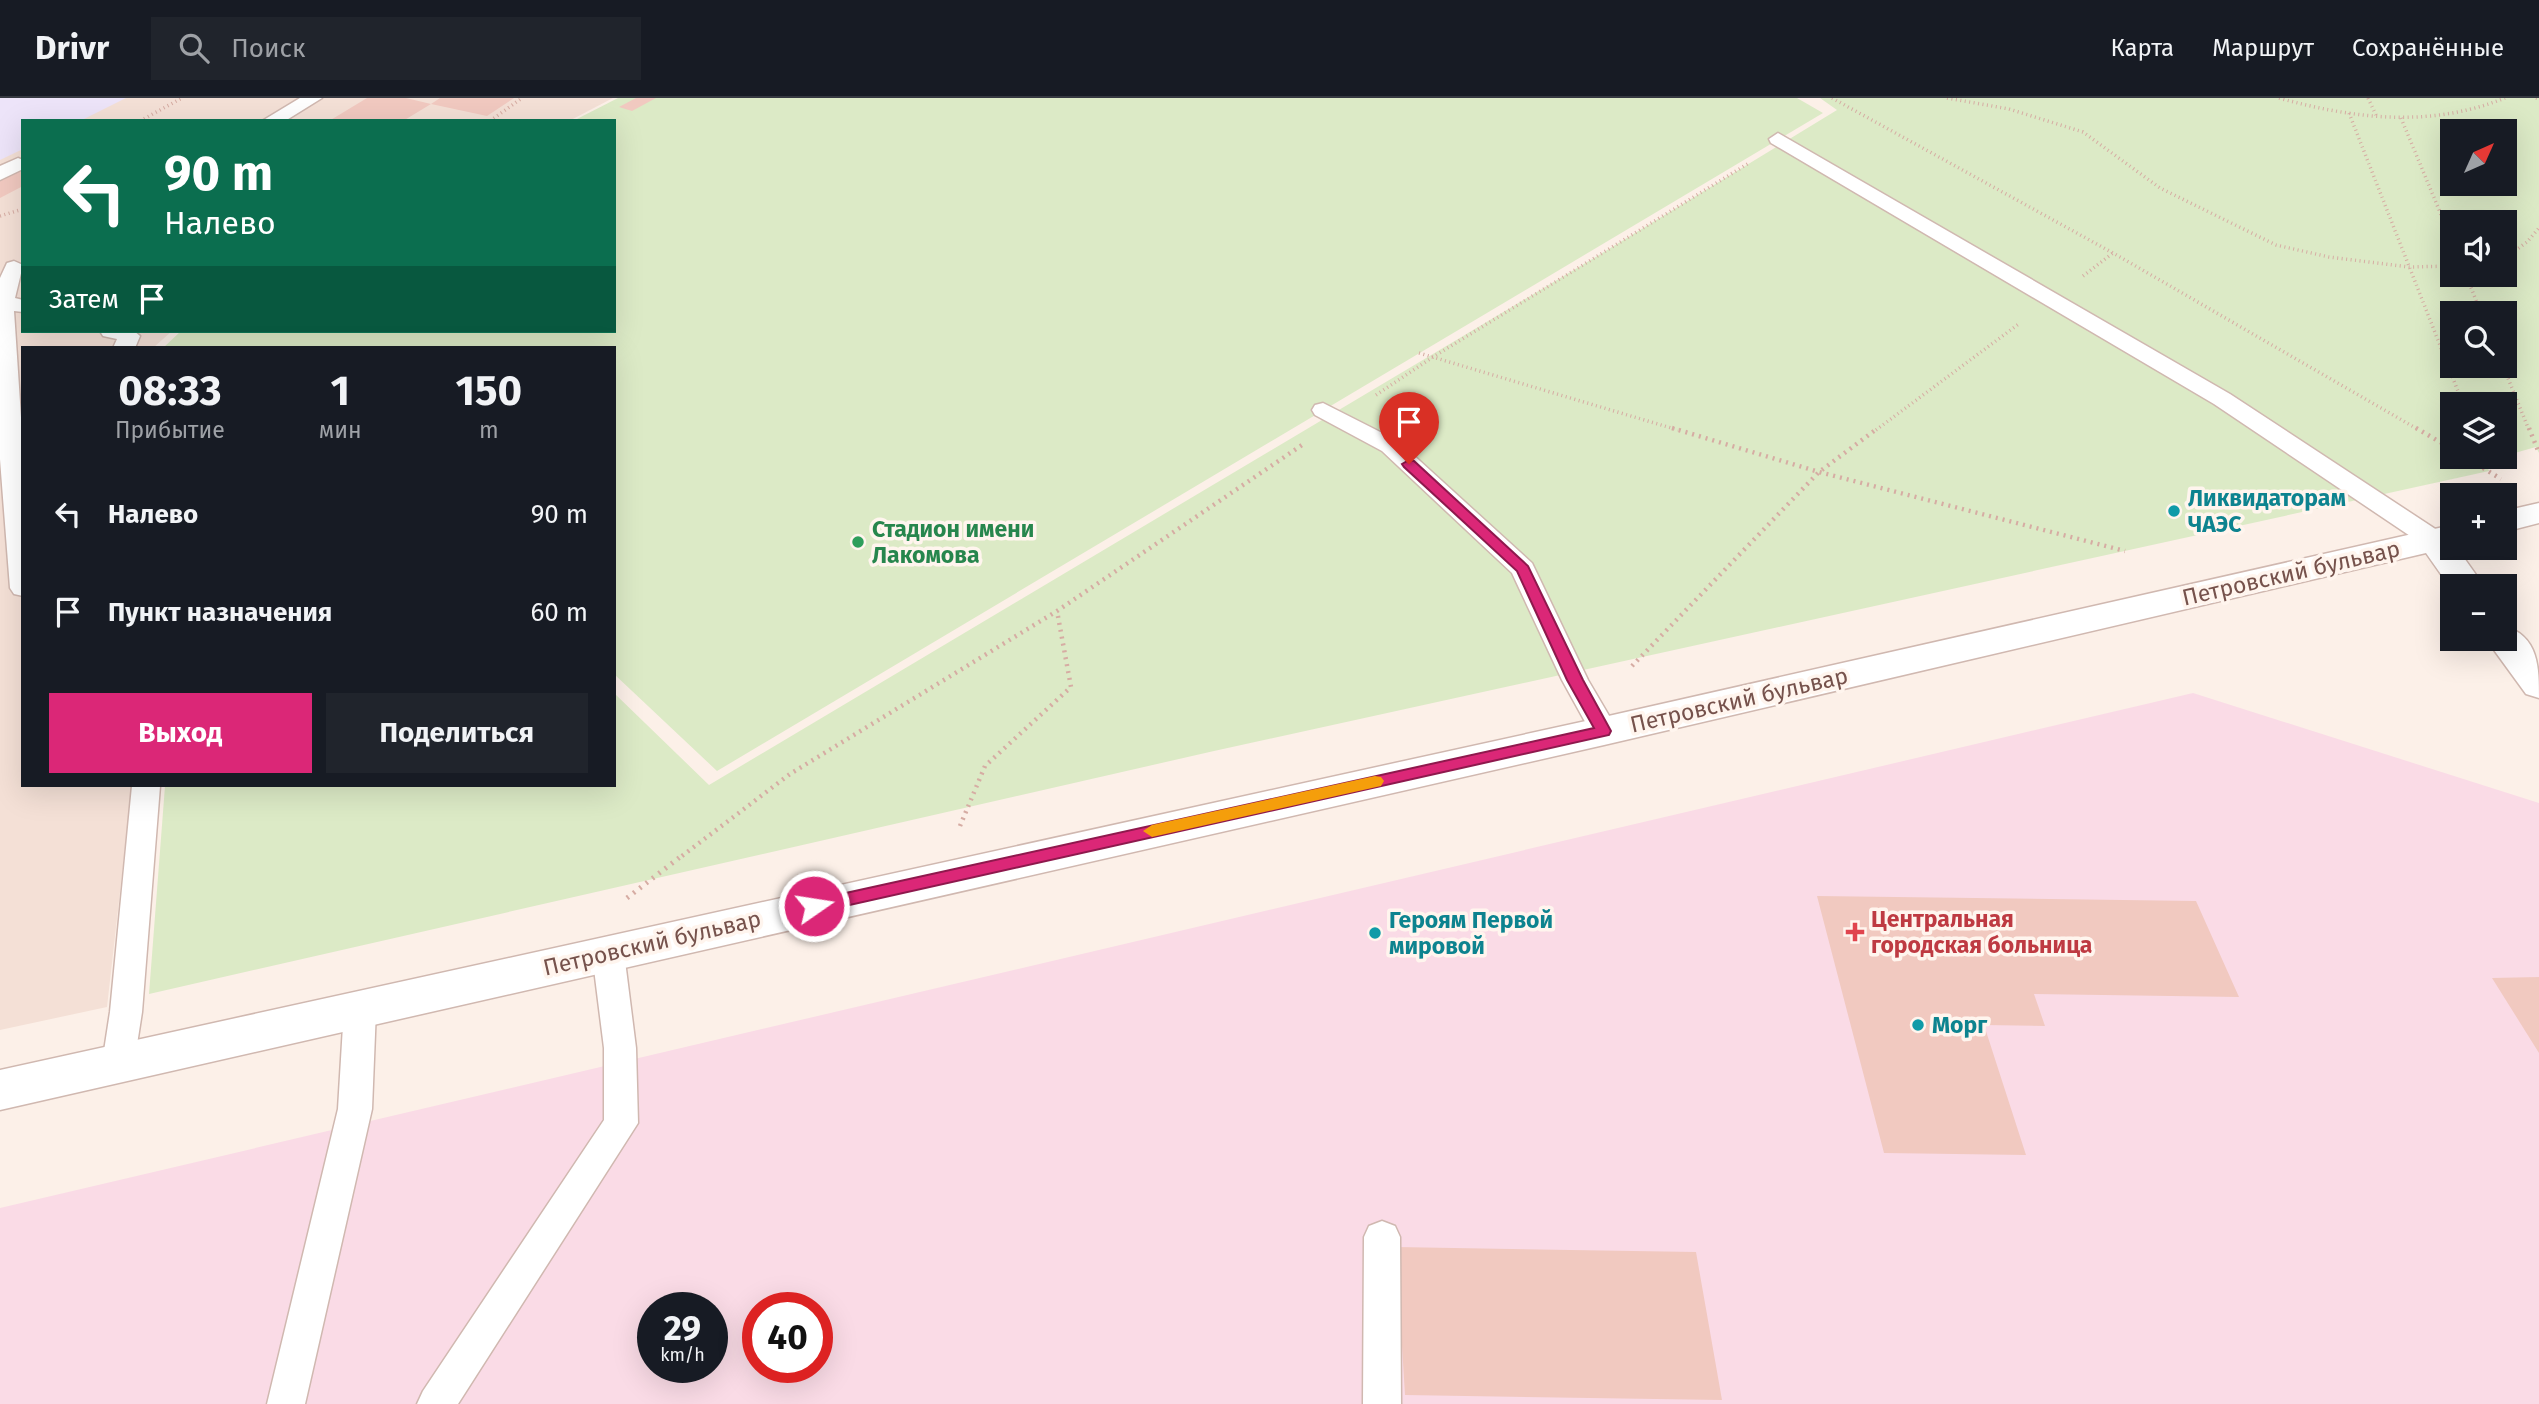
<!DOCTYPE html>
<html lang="ru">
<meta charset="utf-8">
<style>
:root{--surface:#171b24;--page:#20242c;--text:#f1f3f6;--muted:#9ea1a6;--line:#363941;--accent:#db2777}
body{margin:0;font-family:"Fira Sans",sans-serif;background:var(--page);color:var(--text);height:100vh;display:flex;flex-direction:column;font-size:26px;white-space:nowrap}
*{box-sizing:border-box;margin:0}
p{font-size:23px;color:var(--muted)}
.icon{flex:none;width:38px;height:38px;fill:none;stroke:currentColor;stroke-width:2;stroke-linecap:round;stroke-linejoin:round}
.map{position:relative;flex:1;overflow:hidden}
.details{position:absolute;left:21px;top:248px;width:595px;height:441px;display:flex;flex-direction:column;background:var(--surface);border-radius:0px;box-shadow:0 7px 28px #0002}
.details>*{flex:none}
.guide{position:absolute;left:21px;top:21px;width:595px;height:214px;border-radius:0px;box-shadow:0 7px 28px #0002;background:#0b6e4f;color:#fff;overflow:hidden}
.needle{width:46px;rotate:45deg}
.buttons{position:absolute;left:2440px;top:21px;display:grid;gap:14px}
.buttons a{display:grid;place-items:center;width:77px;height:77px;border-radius:0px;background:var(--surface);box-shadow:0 7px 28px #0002;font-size:35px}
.speed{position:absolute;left:637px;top:1194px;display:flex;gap:14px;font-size:35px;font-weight:700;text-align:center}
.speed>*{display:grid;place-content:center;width:91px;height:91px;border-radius:50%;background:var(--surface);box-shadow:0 7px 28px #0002;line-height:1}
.speed small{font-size:18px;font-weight:400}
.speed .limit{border:10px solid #d22;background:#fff;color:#111}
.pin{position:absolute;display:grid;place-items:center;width:60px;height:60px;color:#fff;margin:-72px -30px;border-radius:50% 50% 50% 0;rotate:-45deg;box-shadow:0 0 7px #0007}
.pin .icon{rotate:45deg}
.me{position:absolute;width:77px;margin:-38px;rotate:77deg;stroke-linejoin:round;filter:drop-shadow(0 0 5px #0008)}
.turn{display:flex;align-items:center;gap:24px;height:147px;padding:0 28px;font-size:32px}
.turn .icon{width:91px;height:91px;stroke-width:2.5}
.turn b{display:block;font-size:49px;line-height:60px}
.then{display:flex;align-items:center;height:66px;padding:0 28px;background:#0003;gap:14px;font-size:26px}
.eta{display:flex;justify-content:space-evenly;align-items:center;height:119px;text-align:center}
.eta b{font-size:42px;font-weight:700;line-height:49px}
.action{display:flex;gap:14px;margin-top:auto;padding:14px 28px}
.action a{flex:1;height:80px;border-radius:0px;background:var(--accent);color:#fff;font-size:28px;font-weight:700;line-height:80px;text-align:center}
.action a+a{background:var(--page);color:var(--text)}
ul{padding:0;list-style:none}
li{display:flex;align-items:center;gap:21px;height:98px;padding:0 28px}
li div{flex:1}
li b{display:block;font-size:26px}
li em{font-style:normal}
header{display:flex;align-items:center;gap:42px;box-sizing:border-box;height:98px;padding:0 35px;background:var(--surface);border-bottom:2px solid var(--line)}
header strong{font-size:33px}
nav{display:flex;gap:38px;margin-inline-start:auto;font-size:24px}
.search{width:490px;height:63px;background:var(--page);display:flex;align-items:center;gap:18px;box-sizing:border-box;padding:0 24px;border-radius:0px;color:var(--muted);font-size:26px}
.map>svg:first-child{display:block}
.residential{fill:#f4e0d6}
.education{fill:#ede4f9}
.medical{fill:#fadbe6;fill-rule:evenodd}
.green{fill:#dceac6;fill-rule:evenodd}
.building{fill:#f1c9c0}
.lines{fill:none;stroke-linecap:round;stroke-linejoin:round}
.service-casing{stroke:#d0b8b0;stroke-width:3}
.tertiary-casing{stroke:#d0b8b0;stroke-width:3}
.path-far2{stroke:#d6aca3;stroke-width:3.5;stroke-dasharray:1 3.5;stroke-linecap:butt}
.path-far1{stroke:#d6aca3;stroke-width:4.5;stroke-dasharray:2 5;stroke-linecap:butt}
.path{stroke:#d6aca3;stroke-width:5;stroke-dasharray:2 6;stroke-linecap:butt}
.service{fill:#fff;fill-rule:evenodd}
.tertiary{fill:#fff;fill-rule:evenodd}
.route{fill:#db2777;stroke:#8e194d;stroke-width:2}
.slow{fill:#f59e0b}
.culture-dot{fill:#0f9aa8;stroke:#fff5ee;stroke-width:2.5}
.leisure-dot{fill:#2e9e5b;stroke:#fff5ee;stroke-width:2.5}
.health-dot{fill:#e0444e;stroke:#fff5ee;stroke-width:2.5}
.labels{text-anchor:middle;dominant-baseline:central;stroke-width:7;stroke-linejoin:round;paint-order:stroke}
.culture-label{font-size:23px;font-weight:bold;fill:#0d838f;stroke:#fff5ee;text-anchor:start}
.leisure-label{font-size:23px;font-weight:bold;fill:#27864d;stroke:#fff5ee;text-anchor:start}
.street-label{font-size:23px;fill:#76524c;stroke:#fff5ee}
.health-label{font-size:23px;font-weight:bold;fill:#be3a42;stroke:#fff5ee;text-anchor:start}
</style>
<header>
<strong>Drivr</strong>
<div class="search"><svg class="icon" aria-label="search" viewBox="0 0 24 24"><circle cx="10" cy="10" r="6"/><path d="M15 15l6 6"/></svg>Поиск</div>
<nav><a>Карта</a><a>Маршрут</a><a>Сохранённые</a></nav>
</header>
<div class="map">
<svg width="2539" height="1306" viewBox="0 0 2539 1306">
<rect width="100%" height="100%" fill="#fcf0e8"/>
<path class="residential" d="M0 0H613L569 23H23V233H172L153 250H23V688H132L107 909 0 932Z"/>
<path class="education" d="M0 0H126L80 23H23V51L0 62Z"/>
<path class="medical" d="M2193 595 2539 705V1306H0V1110ZM653 1209H712V1269H653ZM758 1209H817V1269H758Z"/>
<path class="green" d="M618 0H1797L1823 15 717 673 614 576V250H163L181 233H614V23H573Z
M1820 0H2539V355L2536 349 2504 358V306H2452V359H2500L2485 362 2489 373 1214 653 149 896 165 688H614V595L709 687 1599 157 1837 12ZM2452 33H2504V86H2452ZM2452 124H2504V177H2452ZM2452 215H2504V268H2452Z"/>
<path class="building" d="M367 0H406L431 6 403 23H329Z
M440 0H514L487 18 431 6Z
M636 0H656L632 13 619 9Z
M23 69V88L0 100V81Z
M1817 798 2196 803 2239 899 2034 896 2045 928 1984 927 2026 1057 1884 1055Z
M2539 879V955L2492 880Z
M1396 1149 1696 1154 1722 1302 1405 1297Z"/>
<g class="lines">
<g class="service-casing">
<path id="service" d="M300 0H322L285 23H262Z
M1778 35 2230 296 2443 436 2446 442 2443 448 2434 450 2425 448 2214 306 1771 45 1769 41Z
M18 60 23 62V71L0 82V68Z
M14 163 23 167 15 200 23 202V214L14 213 23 350V498L14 496 10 490 0 361V180L7 165Z
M100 233H134L140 238 135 250H113L117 241 103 238Z
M1323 305 1398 343 1532 465 1588 582 1618 633 1614 640 1604 643 1594 640 1562 582 1512 475 1382 353 1315 317 1312 312 1315 307Z
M132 688H160L142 914 134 966 130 976 118 980 106 976 102 966 110 914Z
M608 843 619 846 624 855 636 950 638 1025 458 1306H417L423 1293 604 1022V950L592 855 597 846Z
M360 898 371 902 376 911 372 1011 305 1306H267L338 1011 344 911 349 902Z
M1382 1123 1395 1128 1400 1139 1401 1306H1363L1364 1139 1369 1128Z"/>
</g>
<g class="tertiary-casing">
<path id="tertiary" d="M2539 405V425L2504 434V413Z
M2452 427V450H2457L2484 488H2452V492L2426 455 1604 647 0 1012V972L1604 619Z
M2504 528C2539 538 2539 570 2539 600L2526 596 2486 541H2504Z"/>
</g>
<path class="path-far2" d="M1832 0 2113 155 2419 332
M1947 0 2009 11 2083 34 2160 90 2276 147 2329 159 2409 169 2452 168
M2279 0C2355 21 2430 30 2505 0
M2368 0 2376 17
M2536 0 2539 1
M2349 15 2463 306
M2401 20 2452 143
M140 23 182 0
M490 23 522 0
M0 118 23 111
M2504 161 2527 144 2539 130
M2466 177 2481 215
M2083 178 2113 155
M1419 255 1678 332
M2503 268 2529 332
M1376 297 1433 259 1749 65
M1876 332 2020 225"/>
<path class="path-far1" d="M1672 330 1819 374 2125 453
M2416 330 2452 351
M2529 330 2539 355
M2465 359 2501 381
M2484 359 2488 371
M1632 568 1819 374 1878 330
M960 728 985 668 1071 589 1057 513
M682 758 790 676 1057 513 1305 345"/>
<path class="path" d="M627 800 684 756"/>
<use href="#service" class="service"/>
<use href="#tertiary" class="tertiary"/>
</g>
<path class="route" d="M1409 362 1414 363 1528 468 1583 582 1611 633 1609 637 814 815 808 813 805 808 808 804 814 802 1594 630 1567 582 1517 473 1404 369 1402 366Z"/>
<path class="slow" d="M1375 678 1381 679 1384 683 1381 688 1152 739 1143 733 1152 727Z"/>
<g class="culture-dot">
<circle cx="2174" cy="413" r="7"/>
<circle cx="1375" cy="835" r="7"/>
<circle cx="1918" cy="927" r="7"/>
</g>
<circle class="leisure-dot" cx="858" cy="444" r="7"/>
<path class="health-dot" d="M1851.5 823.5h7v7h7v7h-7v7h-7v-7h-7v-7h7z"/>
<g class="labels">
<g class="culture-label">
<text x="2188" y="400">Ликвидаторам<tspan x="2188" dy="26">ЧАЭС</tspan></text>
<text x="1389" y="822">Героям Первой<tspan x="1389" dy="26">мировой</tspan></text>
<text x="1932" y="927">Морг</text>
</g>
<g class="leisure-label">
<text x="872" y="431">Стадион имени<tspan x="872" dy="26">Лакомова</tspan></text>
</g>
<g class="street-label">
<text transform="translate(2291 475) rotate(-13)">Петровский бульвар</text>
<text transform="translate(1739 602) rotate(-13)">Петровский бульвар</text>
<text transform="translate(652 845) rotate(-13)">Петровский бульвар</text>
</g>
<g class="health-label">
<text x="1871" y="821">Центральная<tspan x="1871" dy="26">городская больница</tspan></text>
</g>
</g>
</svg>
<div class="buttons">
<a><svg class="needle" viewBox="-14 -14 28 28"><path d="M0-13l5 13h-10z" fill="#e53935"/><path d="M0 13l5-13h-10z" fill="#9ea1a6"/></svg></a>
<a><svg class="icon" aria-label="sound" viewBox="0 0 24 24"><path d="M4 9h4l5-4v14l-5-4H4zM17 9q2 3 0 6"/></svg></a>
<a><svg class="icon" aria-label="search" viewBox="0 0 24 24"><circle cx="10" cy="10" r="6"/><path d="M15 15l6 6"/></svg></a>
<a><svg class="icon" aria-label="layers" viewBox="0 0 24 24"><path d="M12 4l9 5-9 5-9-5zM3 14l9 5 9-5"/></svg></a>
<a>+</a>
<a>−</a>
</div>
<div class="speed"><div>29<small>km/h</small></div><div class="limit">40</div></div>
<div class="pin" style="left:1409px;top:366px;background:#d93025"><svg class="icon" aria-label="arrive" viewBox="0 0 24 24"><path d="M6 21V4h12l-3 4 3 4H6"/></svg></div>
<svg class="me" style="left:814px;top:808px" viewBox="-20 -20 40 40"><circle r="17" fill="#db2777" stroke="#fff" stroke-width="3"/><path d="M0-11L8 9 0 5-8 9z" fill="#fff"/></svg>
<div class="guide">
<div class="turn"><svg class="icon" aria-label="left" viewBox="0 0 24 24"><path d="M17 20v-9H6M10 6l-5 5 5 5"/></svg><div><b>90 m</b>Налево</div></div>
<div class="then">Затем<svg class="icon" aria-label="arrive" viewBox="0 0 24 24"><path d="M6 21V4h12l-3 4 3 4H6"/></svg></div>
</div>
<section class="details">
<div class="eta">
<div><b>08:33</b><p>Прибытие</p></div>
<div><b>1</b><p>мин</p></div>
<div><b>150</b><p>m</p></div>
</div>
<ul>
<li><svg class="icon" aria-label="left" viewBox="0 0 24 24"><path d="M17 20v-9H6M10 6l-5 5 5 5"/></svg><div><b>Налево</b></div><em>90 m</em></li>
<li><svg class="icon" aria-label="arrive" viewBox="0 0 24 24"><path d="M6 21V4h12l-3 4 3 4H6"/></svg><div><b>Пункт назначения</b></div><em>60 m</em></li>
</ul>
<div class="action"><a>Выход</a><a>Поделиться</a></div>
</section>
</div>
